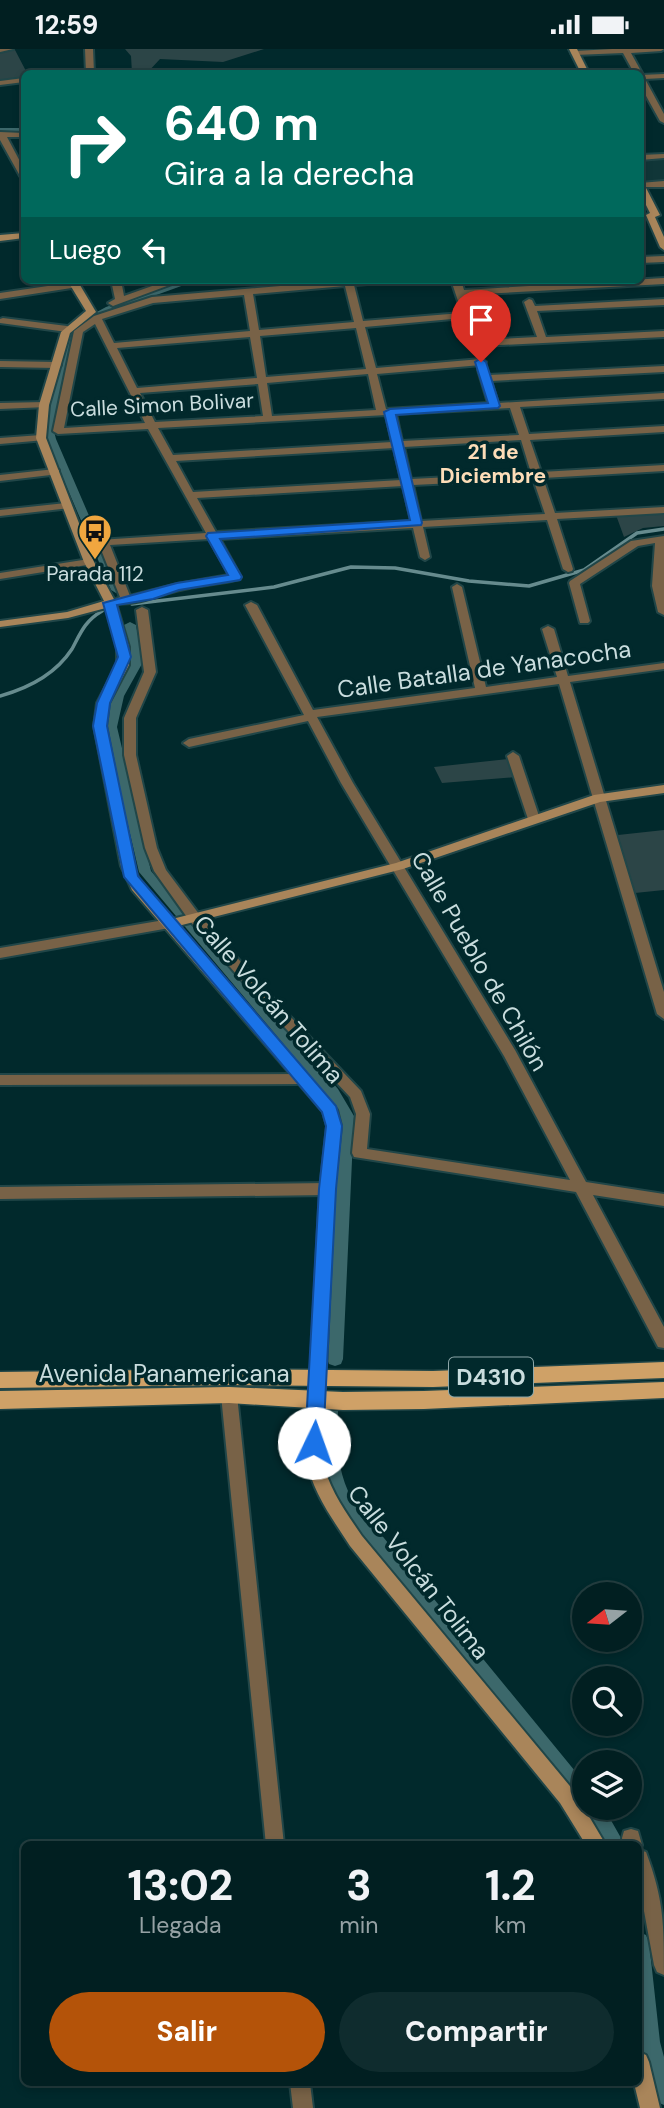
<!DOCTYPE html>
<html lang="es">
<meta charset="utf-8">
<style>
:root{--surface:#011f21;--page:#0f2c2e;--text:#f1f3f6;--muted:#96a2a5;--line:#233d3f;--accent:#b45309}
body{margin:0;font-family:"DM Sans",sans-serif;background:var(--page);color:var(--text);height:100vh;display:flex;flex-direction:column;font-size:26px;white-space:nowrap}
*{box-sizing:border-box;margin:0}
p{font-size:23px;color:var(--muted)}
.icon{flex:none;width:38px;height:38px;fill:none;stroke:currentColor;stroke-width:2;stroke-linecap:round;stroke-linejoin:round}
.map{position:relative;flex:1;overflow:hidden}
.drawer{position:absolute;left:21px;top:1792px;width:621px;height:245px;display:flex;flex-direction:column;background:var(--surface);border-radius:10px;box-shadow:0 4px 10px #0003,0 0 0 2px var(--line)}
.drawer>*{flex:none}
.banner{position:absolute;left:21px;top:21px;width:623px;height:214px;border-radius:10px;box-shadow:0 4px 10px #0003,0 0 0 2px var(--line);background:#00695c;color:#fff;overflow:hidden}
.needle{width:46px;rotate:253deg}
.fabs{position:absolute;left:572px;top:1533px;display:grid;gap:14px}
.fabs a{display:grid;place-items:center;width:70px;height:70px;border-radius:50%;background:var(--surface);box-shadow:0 4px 10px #0003,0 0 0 2px var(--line);font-size:35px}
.pin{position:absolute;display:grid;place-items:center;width:60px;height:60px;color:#fff;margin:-72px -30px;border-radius:50% 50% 50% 0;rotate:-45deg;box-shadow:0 0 7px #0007}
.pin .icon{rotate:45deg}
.me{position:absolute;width:77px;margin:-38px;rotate:3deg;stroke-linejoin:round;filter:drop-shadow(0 0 5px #0008)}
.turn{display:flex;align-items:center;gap:24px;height:147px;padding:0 28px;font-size:32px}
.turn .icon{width:91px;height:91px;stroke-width:2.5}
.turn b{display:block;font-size:49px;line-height:60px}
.then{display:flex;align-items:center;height:66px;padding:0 28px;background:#0003;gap:14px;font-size:26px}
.eta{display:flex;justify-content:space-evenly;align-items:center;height:119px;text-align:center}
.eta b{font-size:42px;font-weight:800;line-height:49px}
.primary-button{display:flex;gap:14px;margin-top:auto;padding:14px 28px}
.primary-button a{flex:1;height:80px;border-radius:42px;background:var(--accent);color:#fff;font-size:28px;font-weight:800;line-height:80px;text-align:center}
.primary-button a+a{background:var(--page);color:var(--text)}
.status{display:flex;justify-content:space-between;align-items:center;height:49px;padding:0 35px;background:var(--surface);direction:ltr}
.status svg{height:19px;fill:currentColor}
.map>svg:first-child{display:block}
.built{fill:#103638}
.green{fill:#2c4547}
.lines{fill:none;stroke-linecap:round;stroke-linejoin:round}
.stream{stroke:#668b8e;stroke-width:3.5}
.canal{fill:#3c686b;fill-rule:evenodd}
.street-casing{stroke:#214648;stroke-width:4}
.secondary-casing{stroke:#214648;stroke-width:4}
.primary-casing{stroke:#214648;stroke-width:3}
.street{fill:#786247;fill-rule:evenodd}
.secondary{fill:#a9855a;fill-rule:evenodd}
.primary{fill:#cfa167;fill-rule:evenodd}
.route{fill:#1a73e8;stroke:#114b97;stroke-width:2}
.labels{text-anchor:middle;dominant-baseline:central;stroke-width:7;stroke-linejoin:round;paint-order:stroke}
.far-street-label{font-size:21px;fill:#c9ddde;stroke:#01292c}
.far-neighbourhood-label{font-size:21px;font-weight:bold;fill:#fdddb8;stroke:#01292c}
.far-poi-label{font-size:21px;fill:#c9ddde;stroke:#01292c}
.shield{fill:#01292c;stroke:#8da7a9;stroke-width:2}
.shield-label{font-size:23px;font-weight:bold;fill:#c9ddde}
.street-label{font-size:24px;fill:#c9ddde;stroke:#01292c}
</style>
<div class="status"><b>12:59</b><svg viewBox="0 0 49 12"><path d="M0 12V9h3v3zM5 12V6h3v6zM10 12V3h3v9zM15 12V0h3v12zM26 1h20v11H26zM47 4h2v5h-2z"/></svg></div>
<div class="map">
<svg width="664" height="2059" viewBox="0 0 664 2059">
<rect width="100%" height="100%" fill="#01292c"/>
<path class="built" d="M664 109V133H647L641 123V111Z"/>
<path class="green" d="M125 0H264L223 13 160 10 147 24H132L131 7Z
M15 1 27 24 24 29 0 32V3Z
M664 463V477L643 479 624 488 616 466Z
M508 710 516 728 442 734 434 718Z
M664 781V841L635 844 618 786Z"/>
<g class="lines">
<path class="stream" d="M132 555 274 538 351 518 395 519 469 532 529 537 584 521 637 484 664 480
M0 647C29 639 55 626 72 600 81 583 85 572 102 562"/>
<path class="canal" d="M0 79H24V83H0Z
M184 231H198L112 262 78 280 55 367 53 378 56 390 121 541 116 544 111 541 46 390 43 378 45 367 71 277 106 258Z
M130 573 136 576 143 613 124 647 117 678 151 822 338 1040 354 1067 343 1310 341 1315 335 1317 329 1315 327 1310 340 1067 328 1048 139 823 105 678 112 647 131 613 124 576Z
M330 1355 336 1357 338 1362C336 1393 337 1422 352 1450L584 1733V1756L577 1753 340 1460C324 1428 319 1398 322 1362L324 1357Z
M585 1759H604L625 1796H605Z
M639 1883 646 1886 649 1893 660 1993 664 2008V2056L657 2053 654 2046 639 1981Z"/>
<g class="street-casing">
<path id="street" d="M0 0H13L0 3Z
M85 0H93L94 24H86Z
M612 0H664L661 2 631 4 642 24 641 26 664 25V29L645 30 664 65V74L660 72 640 36V24H634L623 4 575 6 571 4 575 2Z
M24 29V33L0 36V32Z
M0 83 24 84V88H7L24 120V129L20 127 0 91Z
M664 105V109L640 111V106Z
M664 132V138H640V134Z
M664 207V213L640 214V208Z
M664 229V235L465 246 479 291 537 288 524 253 529 250 532 251 535 257 664 250V256L537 262 546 288 664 282V288L481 297 483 302 478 305 473 302 463 269 365 278 376 319 481 310 486 313 481 316 377 325 386 360 488 354 478 321 483 318 486 319 489 326 664 317V323L491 332 498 354 664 344V350L520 358 529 385 664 377V383L530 391 541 423 664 416V422L543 429 555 464 664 458V464L557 470 573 520 572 522 568 523 563 520 547 471 423 478 430 508 425 511 420 508 413 479 220 490 241 528 240 530C220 535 200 536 180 541 165 544 125 561 112 552L120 548 98 493 99 491 206 484 148 380 58 385 53 382 74 282 94 267 152 248 350 231H386L381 234 354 236 363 272 462 264 451 231H461L464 241ZM345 237 354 273 259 281 253 245ZM244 246 250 282 114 294 102 270 153 254ZM95 275 145 374 64 379 83 283ZM356 279 366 320 266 328 260 287ZM250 288 257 329 137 339 117 299ZM368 325 376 361 272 367 267 334ZM258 335 263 367 155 373 140 344ZM510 359 519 386 402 392 396 365ZM386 366 392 393 173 406 158 379ZM521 391 531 424 411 430 404 398ZM394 399 401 431 193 443 176 412ZM533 430 545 465 421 472 413 436ZM403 437 411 472 216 483 197 449ZM209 490 229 526 177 535 130 547 110 496Z
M111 231H121L124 247 169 231H183L113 257 108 254 115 250Z
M75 233 78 234V238L0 250V244Z
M3 269 67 277 72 280 67 283 0 274V270Z
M0 312 56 313 61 316 56 319 0 318Z
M44 353 49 356 47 358 0 360V354Z
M41 386 45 387V391L0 395V389Z
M55 420 59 421V425L0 432V426Z
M66 454 71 457 70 459 0 467V461Z
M664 487V566L658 563 652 537 655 494 638 497 580 535 590 572 588 574H580L569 534 570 532 631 492Z
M89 510 94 513 93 515 0 530V524Z
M457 535 462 538 486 638 557 628 542 580 548 577 554 580 568 627 664 614V620L570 633 664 943V970L657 965 559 635 317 668 353 734 515 1001 586 1133 664 1145V1157L593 1146 664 1278V1299L658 1298 576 1143 354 1108 352 1104 356 1065 350 1048 258 950 189 871 154 822 145 799 124 706V669L144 623 136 561 142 558 148 561 156 623 136 669V706L157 799 166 821 199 865 268 944 361 1042 370 1065 367 1100 570 1131 504 1007 341 734 308 672 189 698 183 694 189 690 304 666 245 556 251 553 257 556 313 661 475 639 452 538Z
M513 703 519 707 540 770 538 773H530L528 770 507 707Z
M170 870 177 875 175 878 0 909V899Z
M303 1025 310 1030 303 1035 0 1036V1026Z
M327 1134 332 1136 334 1140 332 1144 327 1146 0 1150V1138Z
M229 1339 235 1341 237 1346 284 1796H266L221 1346 223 1341Z
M631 1780 638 1782 642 1796 640 1801 646 1803C664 1851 664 1876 664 1926L657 1923 654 1916 639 1835V1796H623L622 1789 624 1782Z
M290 2034H310L313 2059H293Z"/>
</g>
<g class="secondary-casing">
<path id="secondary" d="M569 0H577L589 24H581Z
M640 133 644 135 660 166 655 168 664 188V201L660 198 646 166 650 164 640 144Z
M24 184V189L0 192V186Z
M67 231H77L96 263 70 284 49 356 46 389 94 513 116 554 129 598V616L109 654 106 677 133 817 142 836 172 870 396 814 594 746 664 736V744L600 753 403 820 178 877 337 1061 341 1077 334 1140 322 1409C328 1439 345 1462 362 1487L574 1742 606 1796H586L560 1754 350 1497C332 1469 312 1443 306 1409L320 1140 327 1077 323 1063 132 841 121 817 94 677 97 654 117 616V598L106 559 68 569 0 578V572L67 563 104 552 84 513 36 389 39 356 61 283 86 262Z
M639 2003 646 2006 649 2013 660 2059H640L634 2034H639Z"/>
</g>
<g class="primary-casing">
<path id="primary" d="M664 1313V1329L433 1338 227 1336 0 1339V1323L227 1320 433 1322Z
M664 1333V1349L424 1360 343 1361 229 1354 0 1360V1342L229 1338 343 1343 424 1342Z"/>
</g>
<use href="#street" class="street"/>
<use href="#secondary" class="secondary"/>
<use href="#primary" class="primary"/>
</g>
<path class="route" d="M481 309 486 313 500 357 498 359 396 366 422 474 421 476 220 490 242 528 240 531 179 541 153 550 117 556 131 608 110 654 107 677 138 827 336 1057 342 1077 336 1140 323 1394 321 1400 314 1402 308 1400 305 1394 319 1140 326 1077 322 1063 124 828 93 677 97 654 118 608 103 554 177 534 228 526 206 487 208 484 410 471 384 363 390 360 488 354 475 313Z"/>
<defs>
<g id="bus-pin" transform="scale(1.75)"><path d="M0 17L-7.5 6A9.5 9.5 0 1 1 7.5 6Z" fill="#f0a63f" stroke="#01292c"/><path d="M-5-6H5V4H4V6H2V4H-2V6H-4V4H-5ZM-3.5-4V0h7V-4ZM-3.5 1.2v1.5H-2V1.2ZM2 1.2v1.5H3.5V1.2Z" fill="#111"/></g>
</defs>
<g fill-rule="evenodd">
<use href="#bus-pin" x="95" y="482"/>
</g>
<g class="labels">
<g class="far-street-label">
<text transform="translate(162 356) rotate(-3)">Calle Simon Bolivar</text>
</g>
<g class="far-neighbourhood-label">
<text x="493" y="403">21 de<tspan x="493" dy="24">Diciembre</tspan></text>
</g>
<g class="far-poi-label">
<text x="95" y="525">Parada 112</text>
</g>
<rect class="shield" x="449" y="1308.5" width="84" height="39" rx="5"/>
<g class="shield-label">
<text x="491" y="1328">D4310</text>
</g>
<g class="street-label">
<text transform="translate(484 620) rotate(-8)">Calle Batalla de Yanacocha</text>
<text transform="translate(480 912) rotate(60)">Calle Pueblo de Chilón</text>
<text transform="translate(269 950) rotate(49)">Calle Volcán Tolima</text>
<text x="164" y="1324">Avenida Panamericana</text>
<text transform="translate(419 1523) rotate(52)">Calle Volcán Tolima</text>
</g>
</g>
</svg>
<div class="fabs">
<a><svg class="needle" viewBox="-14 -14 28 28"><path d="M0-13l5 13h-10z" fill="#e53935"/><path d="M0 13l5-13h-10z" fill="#96a2a5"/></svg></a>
<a><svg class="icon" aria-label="search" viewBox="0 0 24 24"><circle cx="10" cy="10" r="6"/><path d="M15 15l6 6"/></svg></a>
<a><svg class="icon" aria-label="layers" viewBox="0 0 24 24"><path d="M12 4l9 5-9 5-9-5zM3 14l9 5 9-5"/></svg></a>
</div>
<div class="pin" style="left:481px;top:313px;background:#d93025"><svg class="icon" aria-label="arrive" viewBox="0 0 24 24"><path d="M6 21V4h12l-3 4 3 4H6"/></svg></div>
<svg class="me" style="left:314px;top:1394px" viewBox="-20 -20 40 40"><circle r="19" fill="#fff"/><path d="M0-13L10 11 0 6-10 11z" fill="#1a73e8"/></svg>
<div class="banner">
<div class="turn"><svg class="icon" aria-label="right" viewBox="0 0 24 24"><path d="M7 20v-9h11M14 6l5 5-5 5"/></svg><div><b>640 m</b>Gira a la derecha</div></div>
<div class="then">Luego<svg class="icon" aria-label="left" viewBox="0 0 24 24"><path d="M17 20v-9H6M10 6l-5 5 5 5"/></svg></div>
</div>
<section class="drawer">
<div class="eta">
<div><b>13:02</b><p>Llegada</p></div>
<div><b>3</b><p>min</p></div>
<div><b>1.2</b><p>km</p></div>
</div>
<div class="primary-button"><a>Salir</a><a>Compartir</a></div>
</section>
</div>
